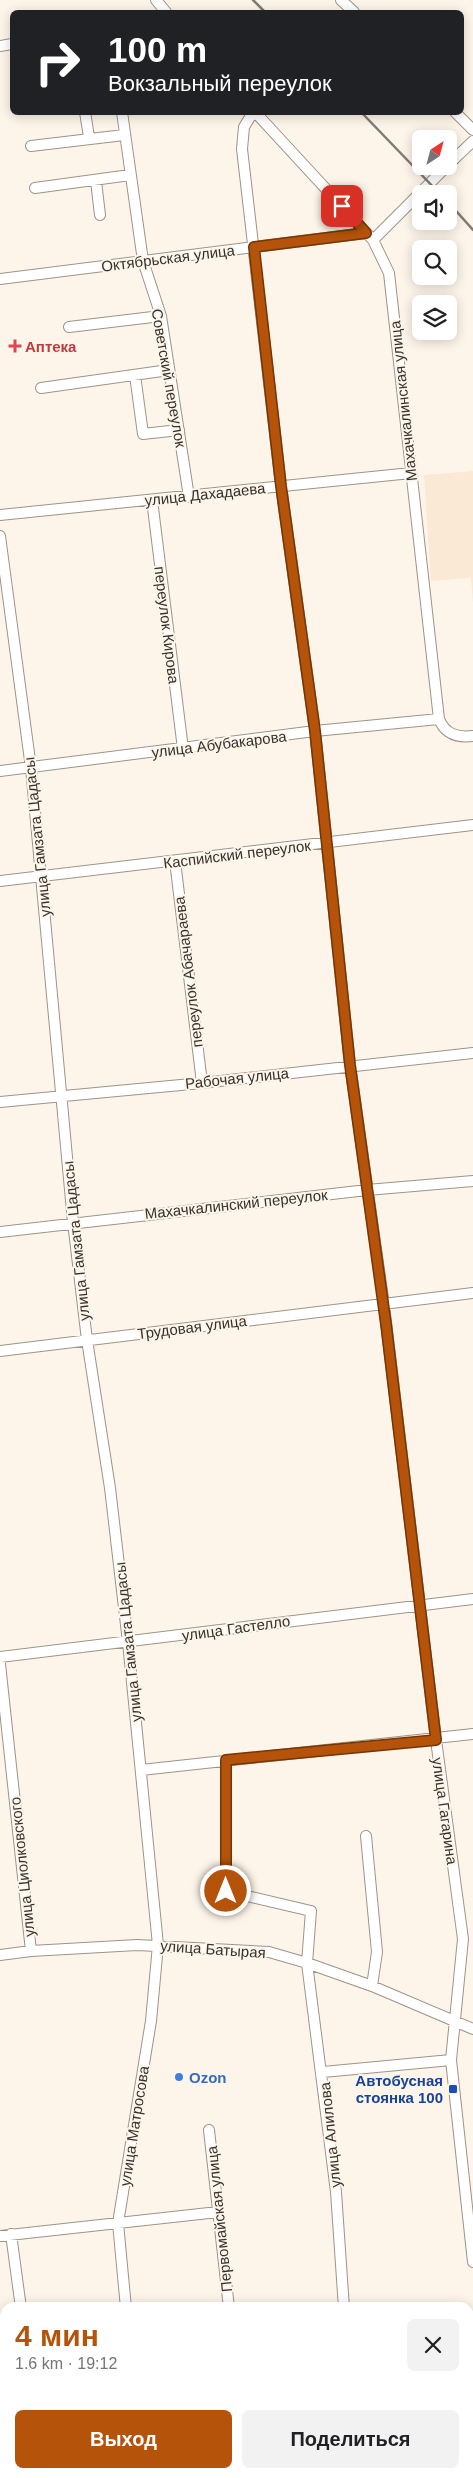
<!DOCTYPE html>
<html lang="ru">
<meta charset="utf-8">
<style>
:root{--surface:#fff;--page:#f2f2f2;--text:#202124;--muted:#757577;--accent:#b45309}
body{margin:0;font-family:Helvetica,sans-serif;background:var(--page);color:var(--text);height:100vh;display:flex;flex-direction:column;font-size:19px;white-space:nowrap}
*{box-sizing:border-box;margin:0}
p{font-size:16px;color:var(--muted)}
.icon{flex:none;width:28px;height:28px;fill:none;stroke:currentColor;stroke-width:2;stroke-linecap:round;stroke-linejoin:round}
.map{position:relative;flex:1;overflow:hidden}
.sheet{position:absolute;left:0px;top:2302px;width:474px;height:176px;display:flex;flex-direction:column;background:var(--surface);border-radius:15px 15px 0 0;box-shadow:0 2px 12px #0003}
.sheet>*{flex:none}
.banner{position:absolute;left:10px;top:10px;width:454px;height:105px;border-radius:8px;box-shadow:0 2px 12px #0003;background:#202124;color:#fff;overflow:hidden}
.needle{width:32px;rotate:36deg}
.buttons{position:absolute;left:412px;top:130px;display:grid;gap:10px}
.buttons a{display:grid;place-items:center;width:45px;height:45px;border-radius:8px;background:var(--surface);box-shadow:0 2px 12px #0003;font-size:25px}
.pin{position:absolute;display:grid;place-items:center;width:42px;height:42px;color:#fff;margin:-21px;border-radius:10px;box-shadow:0 2px 8px #0006}
.me{position:absolute;width:55px;margin:-28px;rotate:0deg;stroke-linejoin:round;filter:drop-shadow(0 0 4px #0008)}
.turn{display:flex;align-items:center;gap:18px;height:105px;padding:0 15px;font-size:22px}
.turn .icon{width:65px;height:65px;stroke-width:2.5}
.turn b{display:block;font-size:35px;line-height:42px}
.round{display:grid;place-items:center;flex:none;width:52px;height:52px;border-radius:8px;background:var(--page)}
.head{display:flex;align-items:center;justify-content:space-between;height:85px;padding:0 15px}
h1{font-size:30px;font-weight:800;line-height:38px;color:var(--accent)}
.primary-button{display:flex;gap:10px;margin-top:auto;padding:10px 15px}
.primary-button a{flex:1;height:58px;border-radius:8px;background:var(--accent);color:#fff;font-size:20px;font-weight:800;line-height:58px;text-align:center}
.primary-button a+a{background:var(--page);color:var(--text)}
.map>svg:first-child{display:block}
.built{fill:#f9e9d5}
.lines{fill:none;stroke-linecap:round;stroke-linejoin:round}
.street-casing{stroke:#9e9387;stroke-width:12}
.street{stroke:#fff;stroke-width:10}
.rail{stroke:#817b74;stroke-width:2.5}
.route-casing{stroke:#753606;stroke-width:12}
.route{stroke:#b45309;stroke-width:9}
.health-dot{fill:#e0444e;stroke:#fef5ea;stroke-width:2}
.shop-dot{fill:#3f7fe0;stroke:#fef5ea;stroke-width:2}
.transit-dot{fill:#1a4fb4;stroke:#fef5ea;stroke-width:2}
.labels{text-anchor:middle;dominant-baseline:central;stroke-width:4;stroke-linejoin:round;paint-order:stroke}
.street-label{font-size:15px;fill:#35312c;stroke:#fef5ea}
.health-label{font-size:15px;font-weight:bold;fill:#be3a42;stroke:#fef5ea;text-anchor:start}
.shop-label{font-size:15px;font-weight:bold;fill:#366cbe;stroke:#fef5ea;text-anchor:start}
.transit-label{font-size:15px;font-weight:bold;fill:#164399;stroke:#fef5ea;text-anchor:end}
</style>
<div class="map">
<svg width="473" height="2478" viewBox="0 0 473 2478">
<rect width="100%" height="100%" fill="#fef5ea"/>
<path class="built" d="M473 471V604L471 578 431 581 424 475Z"/>
<g class="lines">
<g class="street-casing">
<path id="street" d="M156 0 166 12
M341 0 354 12
M0 46 12 44
M85 112 89 137
M122 112 143 261 161 316 189 497
M253 112 244 127 242 149 281 486 315 731 350 1065 384 1305 436 1740 463 1939 451 2060 473 2262
M255 112 373 240 389 273 439 719C445 734 457 738 473 736
M455 112 473 130
M31 146 124 135
M449 164 473 141
M96 181 100 215
M35 188 130 175
M373 240 447 166
M0 279 366 233
M69 327 161 316
M135 375 143 434 179 430
M41 388 169 370
M152 500 183 749
M0 515 411 473
M0 536 31 768 73 1222 87 1340 110 1488 128 1642 158 1945 151 2021 118 2223 126 2308
M0 771 315 731 439 719
M175 861 202 1083
M0 881 473 825
M0 1102 202 1083 473 1053
M0 1232 367 1190 473 1181
M0 1351 473 1293
M0 1657 473 1599
M0 1664 31 1951
M226 1760V1891L311 1911 307 1963 336 2192 344 2308
M141 1770 473 1734
M366 1836 377 1952 372 1986
M0 1955 31 1951 137 1945 269 1952 307 1963 372 1986 473 2029
M323 2072 451 2060
M209 2130 229 2308
M11 2234 21 2308
M0 2236 218 2212
M469 2398 473 2397
M0 2453 5 2452
M42 2474V2478
M143 2474V2478
M247 2474V2478
M360 2474V2478"/>
</g>
<use href="#street" class="street"/>
<path class="rail" d="M253 0 265 12
M361 112 440 194
M449 203 473 230"/>
</g>
<g class="lines">
<g class="route-casing">
<path id="route" d="M226 1891V1760L436 1740 386 1324 350 1065 315 731 281 486 254 247 366 233 342 206"/>
</g>
<use href="#route" class="route"/>
</g>
<path class="health-dot" d="M12.5 338.5h5v5h5v5h-5v5h-5v-5h-5v-5h5z"/>
<circle class="shop-dot" cx="179" cy="2077" r="5"/>
<rect class="transit-dot" x="448" y="2084" width="10" height="10" rx="2.5"/>
<g class="labels">
<g class="street-label">
<text transform="translate(168 258) rotate(-7)">Октябрьская улица</text>
<text transform="translate(169 378) rotate(80)">Советский переулок</text>
<text transform="translate(403 401) rotate(-96)">Махачкалинская улица</text>
<text transform="translate(205 494) rotate(-6)">улица Дахадаева</text>
<text transform="translate(167 625) rotate(83)">переулок Кирова</text>
<text transform="translate(219 744) rotate(-7)">улица Абубакарова</text>
<text transform="translate(37 837) rotate(-96)">улица Гамзата Цадасы</text>
<text transform="translate(237 854) rotate(-7)">Каспийский переулок</text>
<text transform="translate(188 972) rotate(-97)">переулок Абачараева</text>
<text transform="translate(237 1078) rotate(-6)">Рабочая улица</text>
<text transform="translate(236 1204) rotate(-6)">Махачкалинский переулок</text>
<text transform="translate(76 1241) rotate(-96)">улица Гамзата Цадасы</text>
<text transform="translate(192 1327) rotate(-7)">Трудовая улица</text>
<text transform="translate(236 1628) rotate(-8)">улица Гастелло</text>
<text transform="translate(128 1642) rotate(-96)">улица Гамзата Цадасы</text>
<text transform="translate(445 1811) rotate(82)">улица Гагарина</text>
<text transform="translate(22 1867) rotate(-96)">улица Циолковского</text>
<text transform="translate(213 1949) rotate(4)">улица Батырая</text>
<text transform="translate(134 2126) rotate(-81)">улица Матросова</text>
<text transform="translate(330 2135) rotate(-96)">улица Алилова</text>
<text transform="translate(219 2219) rotate(-96)">Первомайская улица</text>
</g>
<g class="health-label">
<text x="25" y="346">Аптека</text>
</g>
<g class="shop-label">
<text x="189" y="2077">Ozon</text>
</g>
<g class="transit-label">
<text x="443" y="2080">Автобусная<tspan x="443" dy="17">стоянка 100</tspan></text>
</g>
</g>
</svg>
<div class="buttons">
<a><svg class="needle" viewBox="-14 -14 28 28"><path d="M0-13l5 13h-10z" fill="#e53935"/><path d="M0 13l5-13h-10z" fill="#757577"/></svg></a>
<a><svg class="icon" aria-label="sound" viewBox="0 0 24 24"><path d="M4 9h4l5-4v14l-5-4H4zM17 9q2 3 0 6"/></svg></a>
<a><svg class="icon" aria-label="search" viewBox="0 0 24 24"><circle cx="10" cy="10" r="6"/><path d="M15 15l6 6"/></svg></a>
<a><svg class="icon" aria-label="layers" viewBox="0 0 24 24"><path d="M12 4l9 5-9 5-9-5zM3 14l9 5 9-5"/></svg></a>
</div>
<div class="pin" style="left:342px;top:206px;background:#d93025"><svg class="icon" aria-label="arrive" viewBox="0 0 24 24"><path d="M6 21V4h12l-3 4 3 4H6"/></svg></div>
<svg class="me" style="left:226px;top:1891px" viewBox="-20 -20 40 40"><circle r="17" fill="#b45309" stroke="#fff" stroke-width="3"/><path d="M0-11L8 9 0 5-8 9z" fill="#fff"/></svg>
<div class="banner">
<div class="turn"><svg class="icon" aria-label="right" viewBox="0 0 24 24"><path d="M7 20v-9h11M14 6l5 5-5 5"/></svg><div><b>100 m</b>Вокзальный переулок</div></div>
</div>
<section class="sheet">
<div class="head"><div><h1>4 мин</h1><p>1.6 km · 19:12</p></div><a class="round"><svg class="icon" aria-label="close" viewBox="0 0 24 24"><path d="M6 6l12 12M18 6L6 18"/></svg></a></div>
<div class="primary-button"><a>Выход</a><a>Поделиться</a></div>
</section>
</div>
